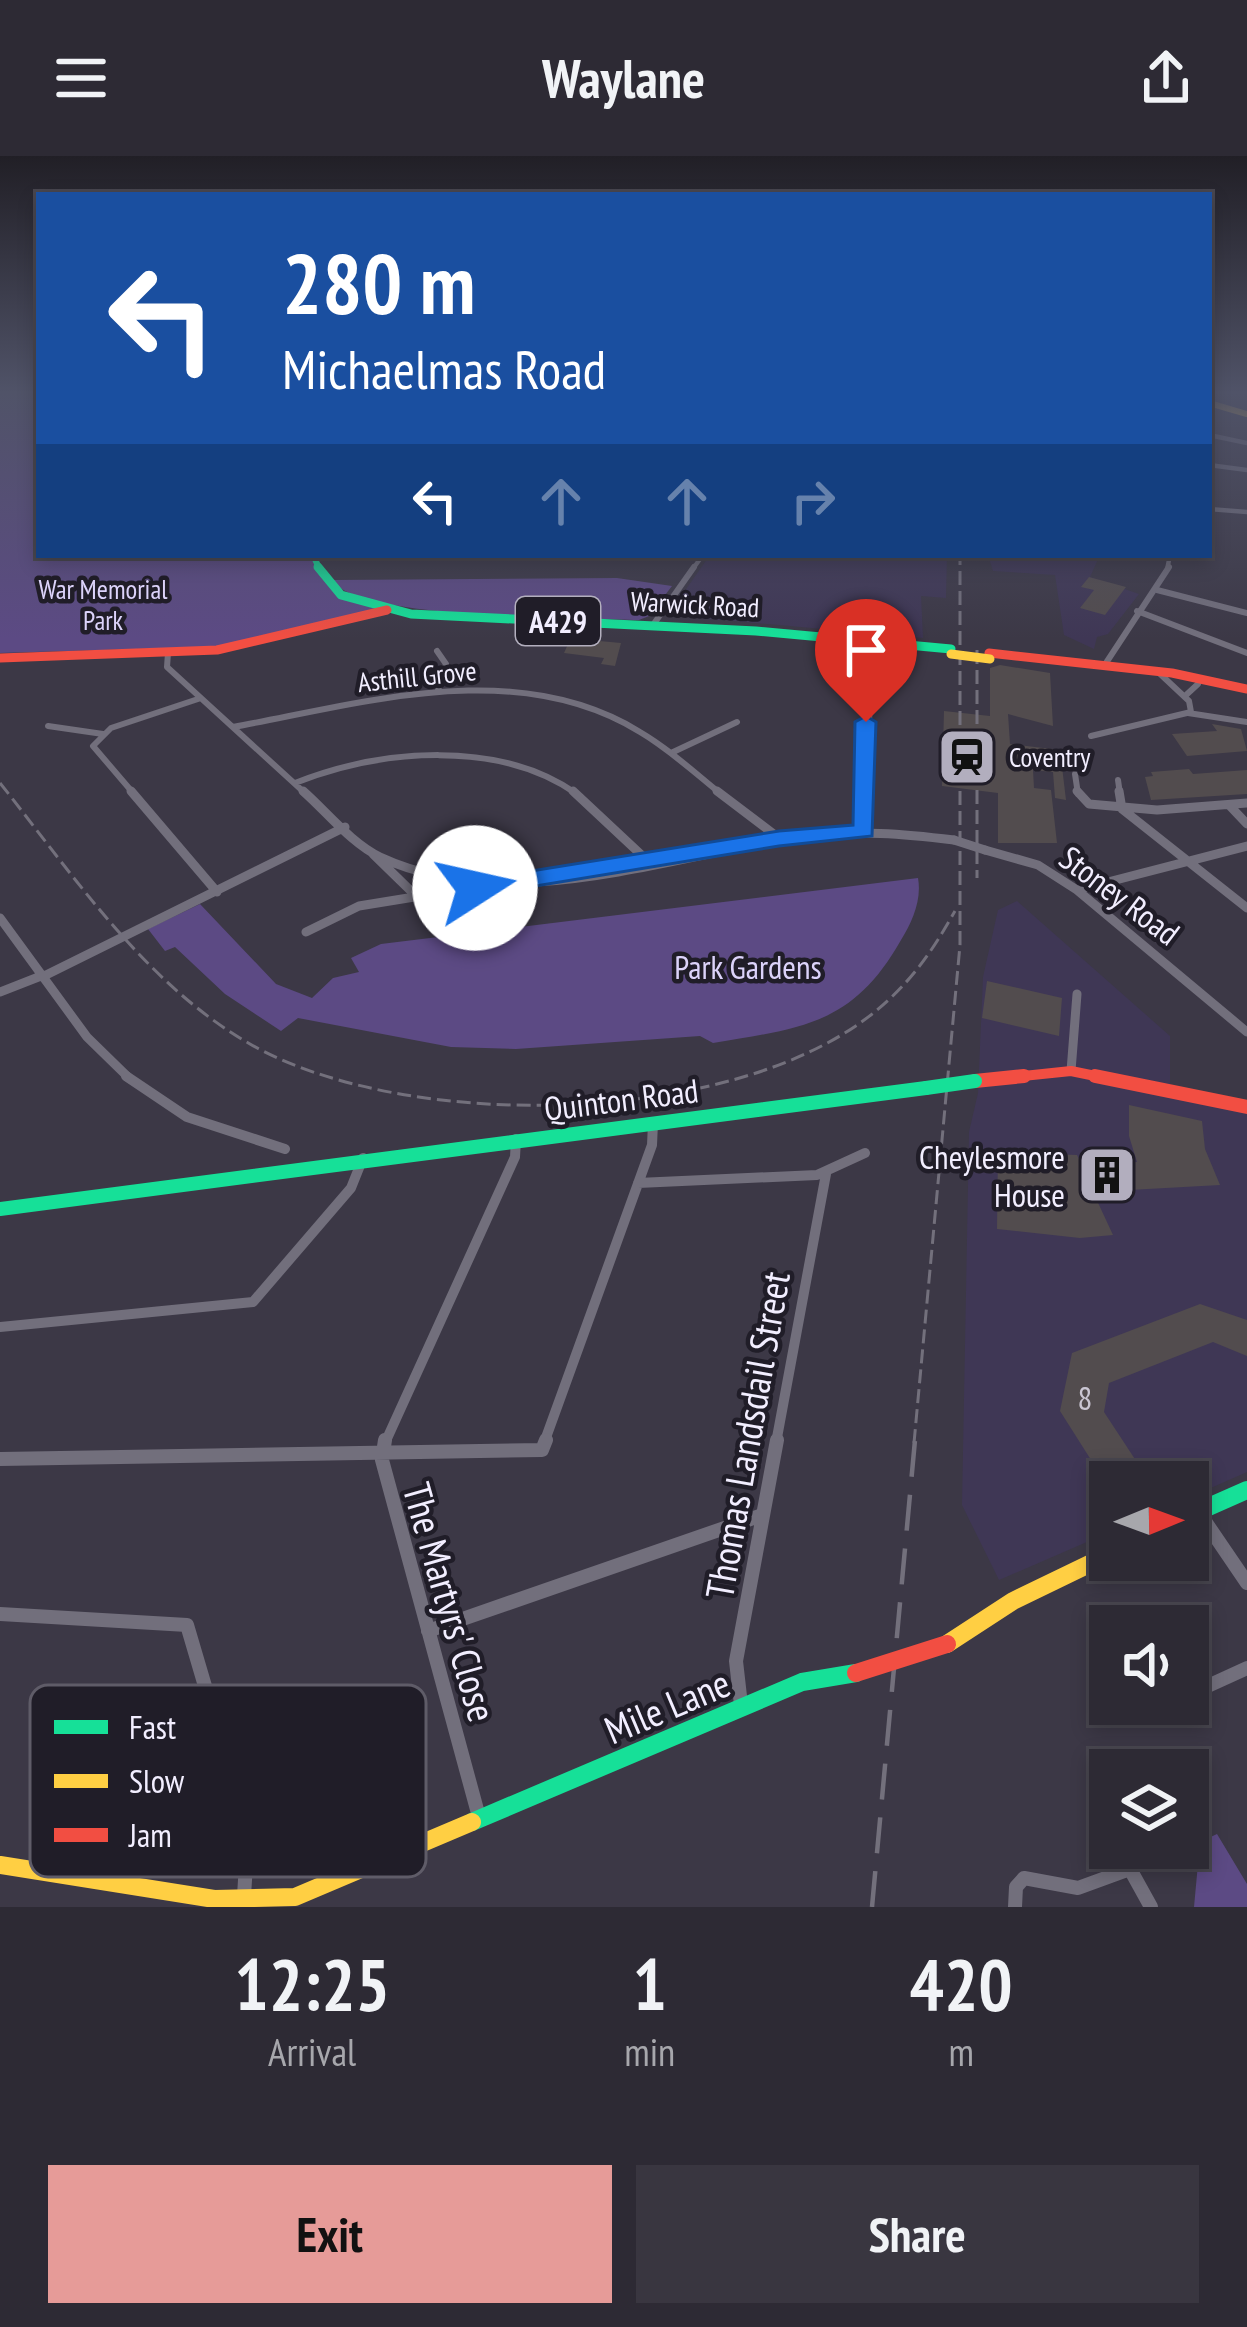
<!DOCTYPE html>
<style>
:root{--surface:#2d2a34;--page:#393640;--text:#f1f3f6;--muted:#a7a7ac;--line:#48464f;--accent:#e69b98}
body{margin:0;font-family:"PT Sans Narrow",sans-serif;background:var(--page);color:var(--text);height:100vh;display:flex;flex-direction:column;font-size:45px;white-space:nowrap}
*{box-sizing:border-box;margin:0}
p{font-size:39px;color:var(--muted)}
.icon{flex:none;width:66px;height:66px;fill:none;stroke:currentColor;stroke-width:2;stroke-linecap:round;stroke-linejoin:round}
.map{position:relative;height:1751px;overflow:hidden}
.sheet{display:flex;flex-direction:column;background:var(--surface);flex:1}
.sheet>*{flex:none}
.hud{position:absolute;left:36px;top:36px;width:1176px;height:366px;border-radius:0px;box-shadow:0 6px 18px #0003,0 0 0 3px var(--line);background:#1a4fa0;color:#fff;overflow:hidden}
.needle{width:78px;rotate:89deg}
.buttons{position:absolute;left:1089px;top:1305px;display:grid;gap:24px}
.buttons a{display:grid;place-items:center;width:120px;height:120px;border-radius:0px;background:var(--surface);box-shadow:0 6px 18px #0003,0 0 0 3px var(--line);font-size:60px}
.pin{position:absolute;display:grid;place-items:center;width:102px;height:102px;color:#fff;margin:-123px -51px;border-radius:50% 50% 50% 0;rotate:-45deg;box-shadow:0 0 12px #0007}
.pin .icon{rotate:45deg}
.me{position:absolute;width:132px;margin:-66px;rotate:80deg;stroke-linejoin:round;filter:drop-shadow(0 0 9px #0008)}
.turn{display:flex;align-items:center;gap:42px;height:252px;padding:0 48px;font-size:54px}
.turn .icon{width:156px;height:156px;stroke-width:2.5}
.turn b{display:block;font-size:84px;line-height:102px}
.lanes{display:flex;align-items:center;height:114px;padding:0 48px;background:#0003;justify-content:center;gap:60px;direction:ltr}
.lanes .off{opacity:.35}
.eta{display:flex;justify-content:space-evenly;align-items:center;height:204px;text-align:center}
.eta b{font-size:72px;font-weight:600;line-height:84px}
.action{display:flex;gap:24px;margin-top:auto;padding:24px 48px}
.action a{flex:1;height:138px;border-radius:0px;background:var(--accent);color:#111;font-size:48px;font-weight:600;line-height:138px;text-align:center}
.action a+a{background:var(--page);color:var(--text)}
header{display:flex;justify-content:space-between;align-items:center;height:156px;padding:0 48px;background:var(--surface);font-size:54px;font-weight:600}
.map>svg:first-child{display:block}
.built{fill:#3f3755}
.green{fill:#5c4a84}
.building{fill:#524c4e}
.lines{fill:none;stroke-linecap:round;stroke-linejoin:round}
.street-far4{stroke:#726f7c;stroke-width:4.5}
.street-far3{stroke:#726f7c;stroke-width:6}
.street-far2{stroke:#726f7c;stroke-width:9}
.street-far1{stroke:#726f7c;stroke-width:10}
.street{stroke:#726f7c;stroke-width:14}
.fast-far3{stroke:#16e098;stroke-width:6}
.fast-far2{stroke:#16e098;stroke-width:9}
.fast-far1{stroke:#16e098;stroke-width:14}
.fast{stroke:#16e098;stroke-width:18}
.slow-far1{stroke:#ffcf43;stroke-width:6}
.slow{stroke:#ffcf43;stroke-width:18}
.jam-far2{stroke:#f24e42;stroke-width:9}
.jam-far1{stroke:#f24e42;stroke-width:10}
.jam{stroke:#f24e42;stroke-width:14}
.rail-far1{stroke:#73707c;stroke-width:3;stroke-dasharray:14 6;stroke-linecap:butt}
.rail{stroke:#73707c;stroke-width:4.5;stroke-dasharray:36 18;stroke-linecap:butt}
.street-bridge{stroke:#726f7c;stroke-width:9}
.fast-bridge{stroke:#16e098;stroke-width:14}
.slow-bridge{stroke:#ffcf43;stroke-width:9}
.jam-bridge{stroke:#f24e42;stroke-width:18}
.route{fill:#1a73e8;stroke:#114b97;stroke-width:3}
.labels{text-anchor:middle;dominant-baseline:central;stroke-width:9;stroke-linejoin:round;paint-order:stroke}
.far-park-label{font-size:27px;fill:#dcd3fa;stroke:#201d28}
.far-street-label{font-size:27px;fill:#f2eeff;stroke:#201d28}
.far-poi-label{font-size:27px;fill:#f2eeff;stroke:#201d28;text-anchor:start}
.shield{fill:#201d28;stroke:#b3afbe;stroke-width:3}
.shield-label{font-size:30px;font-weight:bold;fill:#f2eeff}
.street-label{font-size:33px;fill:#f2eeff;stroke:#201d28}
.park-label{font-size:33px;fill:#dcd3fa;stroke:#201d28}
.poi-label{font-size:33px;fill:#f2eeff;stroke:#201d28;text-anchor:end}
.near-number-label{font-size:33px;fill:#cac6d3}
.near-street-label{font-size:39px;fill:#f2eeff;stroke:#201d28}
.key{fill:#201d28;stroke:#5f5c68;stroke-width:3}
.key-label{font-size:33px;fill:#f2eeff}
</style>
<header><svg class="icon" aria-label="menu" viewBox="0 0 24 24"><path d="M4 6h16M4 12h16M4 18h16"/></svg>Waylane<svg class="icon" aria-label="share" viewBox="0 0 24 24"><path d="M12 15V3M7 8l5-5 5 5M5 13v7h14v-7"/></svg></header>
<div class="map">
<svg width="1247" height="1751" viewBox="0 0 1247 1751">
<rect width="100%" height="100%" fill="#3c3846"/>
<path class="built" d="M710 399H947L946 442 921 440 923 482 668 459Z
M988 399H1100L1090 421 1139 438 1108 478 1097 481 1094 493 1064 479 1055 419 993 415Z
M1017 745 1170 880V935L1247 954V1316L1188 1342V1326H1110V1376L999 1424 962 1349 969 976 978 937 983 821 998 754Z"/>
<path class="green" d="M0 238H39V399H313L344 441 375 453 239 490 0 497Z
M617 422 672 430 649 460 639 464C582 461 361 465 331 424Z
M918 722C922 744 912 766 901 784 853 869 802 872 713 887L700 880 516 893 451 891 298 862 281 875 225 838 175 791 165 795 148 773 200 748 276 828 312 842 333 822 359 816 351 802 381 788Z
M1217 1678 1247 1728V1751H1194L1200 1686Z"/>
<path class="building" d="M1089 421 1126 431 1105 459 1080 452 1094 434 1081 431Z
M578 483 621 487 615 510 601 508 604 502 564 497 569 486Z
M1000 509 1050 517 1053 570 1008 558 1010 588 1060 594 1066 644 1055 642 1053 616 1033 614 1034 632 1051 634 1057 687H998V637L942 630 944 555 990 560V512Z
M1212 568 1241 573 1247 595 1187 600 1172 578 1217 575Z
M1189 613 1193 618 1247 614V638L1151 644 1145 621 1153 620 1151 616Z
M987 825 1062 842 1059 880 982 862Z
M1129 949 1202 965 1205 993 1220 1029 1093 1036 1113 1079 1080 1082 997 1073 998 996 1077 999 1082 1009 1137 1006 1129 980Z
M1200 1148 1247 1164V1200L1213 1186 1109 1227 1104 1256 1148 1323 1105 1326 1060 1255 1072 1197Z"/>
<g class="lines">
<path class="street-far4" d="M1209 279 1247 287
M1209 309 1247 314
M1209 353 1247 356
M692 414 703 399
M1167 414 1170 399"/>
<path class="street-far3" d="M1157 434 1247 457
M1137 455 1247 497
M653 469 694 411
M862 484 872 495 866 638
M437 495 446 508 438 534
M168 497 167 511 306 638
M1104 510 1169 411
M1185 540 1198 528
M1188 557 1247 566
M48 570 103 578
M233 571C364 547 517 500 640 576 669 593 695 617 721 638
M1091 580 1191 556 1189 545 1157 515
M671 597 737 566
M1075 618 1078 638
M1118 624 1120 638
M295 627C381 593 499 583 577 638
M134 638 93 590 111 572 201 542"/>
<path class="street-far2" d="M131 635 217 736
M303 635C327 656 351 687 380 701 511 762 672 698 807 680 857 674 904 678 954 684
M573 635 650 707
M717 635 779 682
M1077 635 1089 648 1157 654 1247 647
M1119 635 1122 653
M1229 649 1247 668
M1122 653 1247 752
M864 675 866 635
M985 694 1038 709 1077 734 1247 876
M373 698 413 737
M1077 734 1247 690
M0 762 87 881 130 923
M306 776 359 750 488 729
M42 821 345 671
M0 836 41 820
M1071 915 1077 838"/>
<path class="street-far1" d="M126 920 187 961 285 993
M638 1027 817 1019 865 997
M0 1171 253 1146 351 1032 363 1002
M385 1287 515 1001 516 983
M544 1287 652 989 653 967
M776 1287 826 1018"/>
<path class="street" d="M385 1284 382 1304 479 1661
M0 1303 542 1294 546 1284
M1198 1355 1247 1427
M0 1458 187 1469 248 1676 244 1740
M428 1475 762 1359
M1188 1539 1247 1512
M741 1549 736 1505 777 1284
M1015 1751 1016 1731 1024 1722 1078 1732 1130 1713 1151 1751"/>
<path class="fast-far3" d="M313 399 320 414"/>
<path class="fast-far2" d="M318 411 341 439 411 458 756 475 951 493"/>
<path class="fast-far1" d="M0 1053 926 932"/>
<path class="fast" d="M1188 1360 1247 1334
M472 1666 802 1526 856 1517"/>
<path class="slow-far1" d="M1209 247 1247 258"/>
<path class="slow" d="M947 1488 1013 1445 1110 1398
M0 1709 214 1743 295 1741 472 1666"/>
<path class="jam-far2" d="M989 497 1172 517 1247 533
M0 502 217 494 387 454"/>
<path class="jam-far1" d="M995 923 1071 915 1110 923"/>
<path class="jam" d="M1095 920 1247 951
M975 925 1024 920"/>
<path class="rail-far1" d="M977 494V722
M0 627C74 720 145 828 250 888 406 977 735 972 877 854 912 825 933 794 955 755
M914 1287 960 789V399"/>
<path class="rail" d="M872 1751 915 1284"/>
<path class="street-bridge" d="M954 684 985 694"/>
<path class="fast-bridge" d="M926 932 975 925"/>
<path class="slow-bridge" d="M951 498 990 503"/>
<path class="jam-bridge" d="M856 1517 947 1488"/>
</g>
<linearGradient id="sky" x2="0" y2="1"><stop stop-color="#211f26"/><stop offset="0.49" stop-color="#505368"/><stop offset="1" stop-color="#505368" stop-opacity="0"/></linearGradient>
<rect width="1247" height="483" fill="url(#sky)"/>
<path class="route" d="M866 560 876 566 872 680 779 690 475 740 462 732 475 724 779 675 853 669 855 566Z"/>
<defs>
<g id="station-square" transform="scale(3)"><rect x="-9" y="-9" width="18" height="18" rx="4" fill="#b2aebe" stroke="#201d28"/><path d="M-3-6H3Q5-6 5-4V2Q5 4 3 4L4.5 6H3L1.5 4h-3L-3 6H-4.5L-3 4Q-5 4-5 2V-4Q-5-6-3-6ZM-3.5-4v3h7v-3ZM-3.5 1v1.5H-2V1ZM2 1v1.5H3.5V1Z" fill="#111"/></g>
<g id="building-square" transform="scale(3)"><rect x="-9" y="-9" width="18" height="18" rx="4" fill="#b2aebe" stroke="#201d28"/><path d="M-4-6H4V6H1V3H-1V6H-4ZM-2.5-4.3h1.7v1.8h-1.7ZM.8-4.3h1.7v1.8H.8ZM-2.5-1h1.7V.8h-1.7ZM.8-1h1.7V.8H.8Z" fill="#111"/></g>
</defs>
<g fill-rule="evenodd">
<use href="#station-square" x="967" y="601"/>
<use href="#building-square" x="1107" y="1019"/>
</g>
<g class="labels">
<g class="far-park-label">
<text x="103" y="433">War Memorial<tspan x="103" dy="31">Park</tspan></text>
</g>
<g class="far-street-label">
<text transform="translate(695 448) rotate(3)">Warwick Road</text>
<text transform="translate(417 520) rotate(-6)">Asthill Grove</text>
</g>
<g class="far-poi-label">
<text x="1009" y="601">Coventry</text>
</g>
<rect class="shield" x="516" y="441" width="84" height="48" rx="9"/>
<g class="shield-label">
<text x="558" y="465">A429</text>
</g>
<g class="street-label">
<text transform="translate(1120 739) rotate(37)">Stoney Road</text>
<text transform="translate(621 943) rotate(-7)">Quinton Road</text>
</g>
<g class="park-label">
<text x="748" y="810">Park Gardens</text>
</g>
<g class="poi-label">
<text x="1065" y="1000">Cheylesmore<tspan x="1065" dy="38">House</tspan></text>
</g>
<g class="near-number-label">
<text x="1085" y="1241">8</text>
</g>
<g class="near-street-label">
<text transform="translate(747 1279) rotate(-80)">Thomas Landsdail Street</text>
<text transform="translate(450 1446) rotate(74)">The Martyrs' Close</text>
<text transform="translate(667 1550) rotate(-23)">Mile Lane</text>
</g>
</g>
<rect x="30" y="1529" width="396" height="192" rx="18" class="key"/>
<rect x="54" y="1564" width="54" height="14" fill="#16e098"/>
<rect x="54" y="1618" width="54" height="14" fill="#ffcf43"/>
<rect x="54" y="1672" width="54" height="14" fill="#f24e42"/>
<g class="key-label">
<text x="129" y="1583">Fast</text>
<text x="129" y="1637">Slow</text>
<text x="129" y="1691">Jam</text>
</g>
</svg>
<div class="buttons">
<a><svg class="needle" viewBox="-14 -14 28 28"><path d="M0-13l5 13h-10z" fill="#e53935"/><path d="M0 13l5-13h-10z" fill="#a7a7ac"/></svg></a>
<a><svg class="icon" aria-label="sound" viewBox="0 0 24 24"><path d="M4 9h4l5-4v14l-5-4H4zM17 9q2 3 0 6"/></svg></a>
<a><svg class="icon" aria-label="layers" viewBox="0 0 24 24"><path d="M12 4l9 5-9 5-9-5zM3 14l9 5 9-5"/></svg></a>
</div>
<div class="pin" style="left:866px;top:566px;background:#d93025"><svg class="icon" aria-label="arrive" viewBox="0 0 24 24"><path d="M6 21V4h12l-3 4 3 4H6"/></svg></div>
<svg class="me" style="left:475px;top:732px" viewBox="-20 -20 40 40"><circle r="19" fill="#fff"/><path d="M0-13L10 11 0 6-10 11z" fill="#1a73e8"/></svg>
<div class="hud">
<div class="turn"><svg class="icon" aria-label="left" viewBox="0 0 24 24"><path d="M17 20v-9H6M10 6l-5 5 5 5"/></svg><div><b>280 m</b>Michaelmas Road</div></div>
<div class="lanes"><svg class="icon" aria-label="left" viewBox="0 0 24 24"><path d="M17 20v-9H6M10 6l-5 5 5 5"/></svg><svg class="icon off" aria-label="ahead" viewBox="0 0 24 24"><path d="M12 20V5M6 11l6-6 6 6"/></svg><svg class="icon off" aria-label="ahead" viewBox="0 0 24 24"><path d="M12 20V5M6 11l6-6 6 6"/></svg><svg class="icon off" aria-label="right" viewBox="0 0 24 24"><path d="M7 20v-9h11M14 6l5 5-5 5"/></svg></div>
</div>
</div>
<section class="sheet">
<div class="eta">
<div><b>12:25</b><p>Arrival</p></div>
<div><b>1</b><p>min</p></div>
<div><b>420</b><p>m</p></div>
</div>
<div class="action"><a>Exit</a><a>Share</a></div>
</section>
